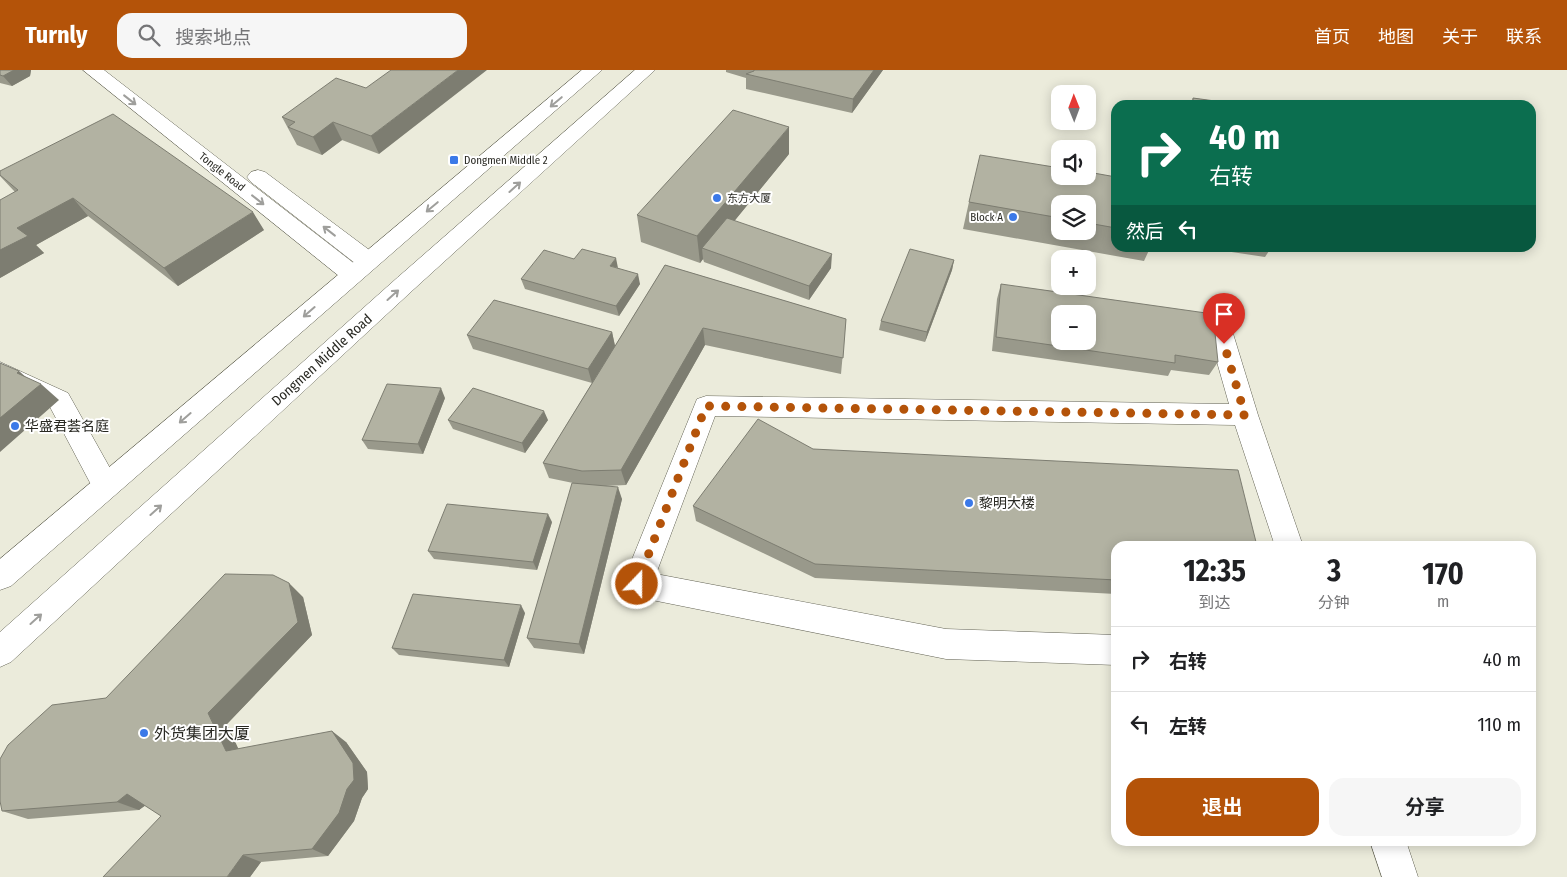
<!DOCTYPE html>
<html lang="zh">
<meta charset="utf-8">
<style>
:root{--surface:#fff;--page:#f6f6f6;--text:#202124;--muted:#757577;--line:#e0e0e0;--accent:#b45309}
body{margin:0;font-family:"Fira Sans Condensed","Noto Sans SC",sans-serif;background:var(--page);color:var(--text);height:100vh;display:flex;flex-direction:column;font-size:19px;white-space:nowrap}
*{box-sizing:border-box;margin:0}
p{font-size:16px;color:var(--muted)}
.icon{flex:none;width:28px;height:28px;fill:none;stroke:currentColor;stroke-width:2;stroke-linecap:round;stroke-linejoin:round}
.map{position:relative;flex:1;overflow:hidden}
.panel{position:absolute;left:1111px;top:471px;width:425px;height:305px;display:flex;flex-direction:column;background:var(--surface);border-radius:15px;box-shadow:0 2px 12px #0003}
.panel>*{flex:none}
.top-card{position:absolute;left:1111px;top:30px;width:425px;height:152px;border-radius:15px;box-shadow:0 2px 12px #0003;background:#0b6e4f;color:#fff;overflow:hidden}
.needle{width:32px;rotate:359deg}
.buttons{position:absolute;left:1051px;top:15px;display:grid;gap:10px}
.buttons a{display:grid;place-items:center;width:45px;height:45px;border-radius:10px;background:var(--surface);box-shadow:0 2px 12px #0003;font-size:25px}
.pin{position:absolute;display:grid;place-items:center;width:42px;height:42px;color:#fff;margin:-51px -21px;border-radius:50% 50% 50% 0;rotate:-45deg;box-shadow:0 0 5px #0007}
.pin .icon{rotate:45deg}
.me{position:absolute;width:55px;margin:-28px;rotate:22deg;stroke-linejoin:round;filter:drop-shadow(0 0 4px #0008)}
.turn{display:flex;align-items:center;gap:18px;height:105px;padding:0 15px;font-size:22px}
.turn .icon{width:65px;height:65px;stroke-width:2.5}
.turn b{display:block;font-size:35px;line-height:42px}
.then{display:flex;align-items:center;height:48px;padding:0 15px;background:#0003;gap:10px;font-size:19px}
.eta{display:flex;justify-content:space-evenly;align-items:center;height:85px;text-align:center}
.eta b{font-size:30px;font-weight:700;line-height:35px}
.cta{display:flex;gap:10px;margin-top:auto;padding:10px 15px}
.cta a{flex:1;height:58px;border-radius:15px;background:var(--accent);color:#fff;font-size:20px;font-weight:700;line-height:58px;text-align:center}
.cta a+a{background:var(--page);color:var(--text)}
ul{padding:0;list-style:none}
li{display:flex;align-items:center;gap:15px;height:65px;padding:0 15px;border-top:1px solid var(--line)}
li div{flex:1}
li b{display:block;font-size:19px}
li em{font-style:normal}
header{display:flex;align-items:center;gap:30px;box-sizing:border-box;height:70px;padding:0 25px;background:var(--accent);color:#fff}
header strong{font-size:24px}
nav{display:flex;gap:28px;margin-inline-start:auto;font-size:18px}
.search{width:350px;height:45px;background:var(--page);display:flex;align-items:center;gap:12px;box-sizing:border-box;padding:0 18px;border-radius:15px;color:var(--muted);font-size:19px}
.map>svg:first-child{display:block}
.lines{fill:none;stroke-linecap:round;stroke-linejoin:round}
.minor-casing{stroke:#636355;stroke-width:1}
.highway-casing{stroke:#636355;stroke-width:1}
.minor{fill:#fff;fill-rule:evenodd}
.highway{fill:#fff;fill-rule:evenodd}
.wall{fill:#99998b;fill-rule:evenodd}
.shaded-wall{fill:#7d7d71}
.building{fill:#b2b2a2;stroke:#7d7d71;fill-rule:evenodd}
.oneway{stroke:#9f9f9c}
.route{stroke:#b45309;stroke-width:9;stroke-dasharray:0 16.2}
.poi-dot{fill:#3b79e8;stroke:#fff;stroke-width:2}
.labels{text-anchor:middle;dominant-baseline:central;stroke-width:4;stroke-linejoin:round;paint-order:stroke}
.far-poi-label{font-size:11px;fill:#292923;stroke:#fff;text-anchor:start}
.far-street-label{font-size:11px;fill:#292923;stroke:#fff}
.street-label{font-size:14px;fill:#292923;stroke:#fff}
.poi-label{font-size:14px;fill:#292923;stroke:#fff;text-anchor:start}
.near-poi-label{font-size:16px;fill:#292923;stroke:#fff;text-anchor:start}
</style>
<header>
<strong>Turnly</strong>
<div class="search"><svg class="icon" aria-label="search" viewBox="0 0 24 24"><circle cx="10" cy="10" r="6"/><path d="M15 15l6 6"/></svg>搜索地点</div>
<nav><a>首页</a><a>地图</a><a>关于</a><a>联系</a></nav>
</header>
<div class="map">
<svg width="1567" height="807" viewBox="0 0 1567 807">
<rect width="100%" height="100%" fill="#ebebdb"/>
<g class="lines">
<g class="minor-casing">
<path id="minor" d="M83 0H104L360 198 364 204 360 210 352 212 344 210Z
M258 100 265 102 376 185 379 191 376 197 368 199 360 197 251 112 247 107 251 102Z
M1219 248 1228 251 1231 257 1258 345 1303 476H1275L1235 355 715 346 656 504 946 559 1116 565V595L946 589 637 527 626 524 622 514 697 329 706 326 1229 334 1207 257 1210 251Z
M0 292 68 323 120 416 116 424 106 428 96 424 50 337 0 313Z
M1370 771H1406L1418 807H1382Z"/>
</g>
<g class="highway-casing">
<path id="highway" d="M582 0H602L11 516 0 520V489Z
M635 0H655L413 220 11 592 0 597V562L397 208Z"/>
</g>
<use href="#minor" class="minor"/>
<use href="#highway" class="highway"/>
</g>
<path class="wall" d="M0 0H31L30 6 12 16 0 13Z
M726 0H883L852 43 746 19V8L726 2Z
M366 18 379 84 342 70 322 85 297 75 282 47Z
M1193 28 1244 35H1190Z
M789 84 734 151 831 198 809 230 704 192 703 189 700 193 641 172 637 145Z
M0 101 264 160 178 216 88 146 36 175 44 183 0 208 15 122 0 106Z
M1116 107V178H1150L1144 191 963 159 969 132ZM1060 134H1088V161H1060Z
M1205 178H1271L1265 187Z
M954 190 952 200 925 272 879 260 881 251Z
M665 195 846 249 841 304 705 275 626 415 605 416 622 429 584 584 534 578 527 568 573 413 549 408 543 393 605 292 592 313 473 279 467 265 612 262 615 276Z
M618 198 640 214 619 246 525 219 521 209Z
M1001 214 1218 292 1209 305 1171 300 1168 306 992 281 997 229Z
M445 328 423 384 368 379 362 370Z
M448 350H548L525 383 453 359Z
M813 379 1116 476V524L815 508 696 451 693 436Z
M552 452 537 500 434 489 428 481Z
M303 527 312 565 227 654 238 679 346 672 367 702 368 719 362 728 354 751 328 786 261 792 250 807 145 735 139 740 28 749 2 741 106 628Z
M525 543 509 597 399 585 392 578Z"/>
<path class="shaded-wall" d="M14 0H31L30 6 12 16 3 6Z
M458 0H487L379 84 371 66Z
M874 0H883L852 43 853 29Z
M333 52 342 70 322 85 313 67Z
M789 57V84L710 181 702 178 703 189 700 193 697 166Z
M73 128 88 146 36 175 44 183 0 208V180L17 158Z
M253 142 264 160 178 216 164 198Z
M832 184 831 198 809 230V216Z
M616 188 618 198 610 196Z
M954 190 952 200 925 272 927 262Z
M638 204 640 214 619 246 616 236Z
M703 258 705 275 626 415 621 400Z
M612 262 615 276 592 313 588 299Z
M19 301 37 317 41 314 59 330 0 382V348L17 303Z
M441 318 445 328 423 384 418 374Z
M544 341 548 350 525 383 522 373Z
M618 417 622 429 584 584 579 574Z
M548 444 552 452 537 500 533 492Z
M289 513 303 527 312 565 227 654 244 691 226 681 208 643Z
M521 535 525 543 509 597 504 590Z
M332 661 346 672 367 702 368 719 362 728 354 751 328 786 312 779Z
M127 724 149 733 139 740 117 732Z
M243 785 261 792 250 807H227Z"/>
<path class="building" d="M0 0H14L3 6 0 5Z
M391 0H458L371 66 333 52 313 67 288 57 295 52 282 47 336 8 366 18Z
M754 0H874L853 29 746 4 754 1Z
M1193 28 1244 35H1193Z
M733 40 789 57 697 166 637 145Z
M113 44 253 142 164 198 73 128 17 158 28 166 0 180V130L18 120 0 105V101Z
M980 85 1060 98V106H1088V102L1116 107V158L1088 153V134H1060V148L969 132Z
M727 148 832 184 809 216 702 178Z
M582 179 616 188 610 196 638 204 616 236 521 209 544 180 574 189Z
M910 179 954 190 927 262 881 251Z
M665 195 846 249 843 288 703 258 621 400 582 401 543 393Z
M1001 214 1213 244 1218 292 1175 285V293L996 267ZM1060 244H1088V271H1060Z
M494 230 612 262 588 299 467 265Z
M0 293 19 301 17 303 41 314 0 348Z
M387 314 441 318 418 374 362 370Z
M473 318 544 341 522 373 448 350Z
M758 349 813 379 1238 400 1257 476H1116V510L815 494 693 436Z
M572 413 618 417 579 574 527 568Z
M447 434 548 444 533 492 428 481Z
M225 504 273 505 289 513 298 552 208 643 226 681 332 661 353 693 354 710 347 719 339 743 312 779 243 785 227 807H103L161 746 127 724 117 732 2 741 0 731V689L8 675 52 635 106 628Z
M413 524 521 535 504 590 392 578Z"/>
<defs><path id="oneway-shaft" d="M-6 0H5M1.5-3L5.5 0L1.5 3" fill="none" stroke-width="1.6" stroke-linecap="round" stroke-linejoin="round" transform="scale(1.25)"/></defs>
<g class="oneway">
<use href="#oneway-shaft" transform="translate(130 30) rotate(38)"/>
<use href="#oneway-shaft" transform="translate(556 32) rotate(140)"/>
<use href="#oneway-shaft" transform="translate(515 117) rotate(-42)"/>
<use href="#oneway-shaft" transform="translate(258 130) rotate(38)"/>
<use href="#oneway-shaft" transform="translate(432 137) rotate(140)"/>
<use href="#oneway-shaft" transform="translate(329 161) rotate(-142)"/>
<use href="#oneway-shaft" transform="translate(393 225) rotate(-42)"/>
<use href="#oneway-shaft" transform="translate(309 242) rotate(139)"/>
<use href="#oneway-shaft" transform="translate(185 348) rotate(139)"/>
<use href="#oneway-shaft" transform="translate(156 440) rotate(-42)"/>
<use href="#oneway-shaft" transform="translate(36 549) rotate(-42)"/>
</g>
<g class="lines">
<path class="route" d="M637 514 706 336 1245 345 1224 274"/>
</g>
<g class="poi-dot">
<rect x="449" y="85" width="10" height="10" rx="2.5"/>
<circle cx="717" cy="128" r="5"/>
<circle cx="1013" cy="147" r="5"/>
<circle cx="15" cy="356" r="5"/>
<circle cx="969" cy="433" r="5"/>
<circle cx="144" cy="663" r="5"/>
</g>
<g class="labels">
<g class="far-poi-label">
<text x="464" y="90">Dongmen Middle 2</text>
<text x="727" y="128">东方大厦</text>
<text x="1003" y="147" text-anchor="end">Block A</text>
</g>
<g class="far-street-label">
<text transform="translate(222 102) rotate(38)">Tongle Road</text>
</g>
<g class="street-label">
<text transform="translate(322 290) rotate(-42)">Dongmen Middle Road</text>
</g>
<g class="poi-label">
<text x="25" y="356">华盛君荟名庭</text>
<text x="979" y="433">黎明大楼</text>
</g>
<g class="near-poi-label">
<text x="154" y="663">外货集团大厦</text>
</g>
</g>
</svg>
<div class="buttons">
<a><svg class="needle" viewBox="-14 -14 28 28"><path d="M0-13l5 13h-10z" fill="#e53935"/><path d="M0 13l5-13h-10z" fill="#757577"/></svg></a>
<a><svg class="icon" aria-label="sound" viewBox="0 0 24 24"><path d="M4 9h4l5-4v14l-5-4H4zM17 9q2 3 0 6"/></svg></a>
<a><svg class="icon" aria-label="layers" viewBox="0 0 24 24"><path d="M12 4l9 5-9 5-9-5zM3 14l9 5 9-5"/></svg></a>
<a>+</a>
<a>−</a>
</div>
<div class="pin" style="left:1224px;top:274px;background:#d93025"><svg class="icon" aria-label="arrive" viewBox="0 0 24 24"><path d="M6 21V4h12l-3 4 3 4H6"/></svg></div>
<svg class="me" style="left:637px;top:514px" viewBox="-20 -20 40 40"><circle r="17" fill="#b45309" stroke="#fff" stroke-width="3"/><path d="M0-11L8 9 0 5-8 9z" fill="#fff"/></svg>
<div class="top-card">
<div class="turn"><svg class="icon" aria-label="right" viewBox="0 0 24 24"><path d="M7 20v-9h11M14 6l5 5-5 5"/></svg><div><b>40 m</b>右转</div></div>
<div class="then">然后<svg class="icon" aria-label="left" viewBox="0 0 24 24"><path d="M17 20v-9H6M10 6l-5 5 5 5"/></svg></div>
</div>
<section class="panel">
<div class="eta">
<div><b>12:35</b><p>到达</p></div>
<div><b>3</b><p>分钟</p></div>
<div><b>170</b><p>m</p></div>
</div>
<ul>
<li><svg class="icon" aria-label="right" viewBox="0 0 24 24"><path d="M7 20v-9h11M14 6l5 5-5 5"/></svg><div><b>右转</b></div><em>40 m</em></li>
<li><svg class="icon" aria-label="left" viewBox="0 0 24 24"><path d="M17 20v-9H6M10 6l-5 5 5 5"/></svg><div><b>左转</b></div><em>110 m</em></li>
</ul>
<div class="cta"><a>退出</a><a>分享</a></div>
</section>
</div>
